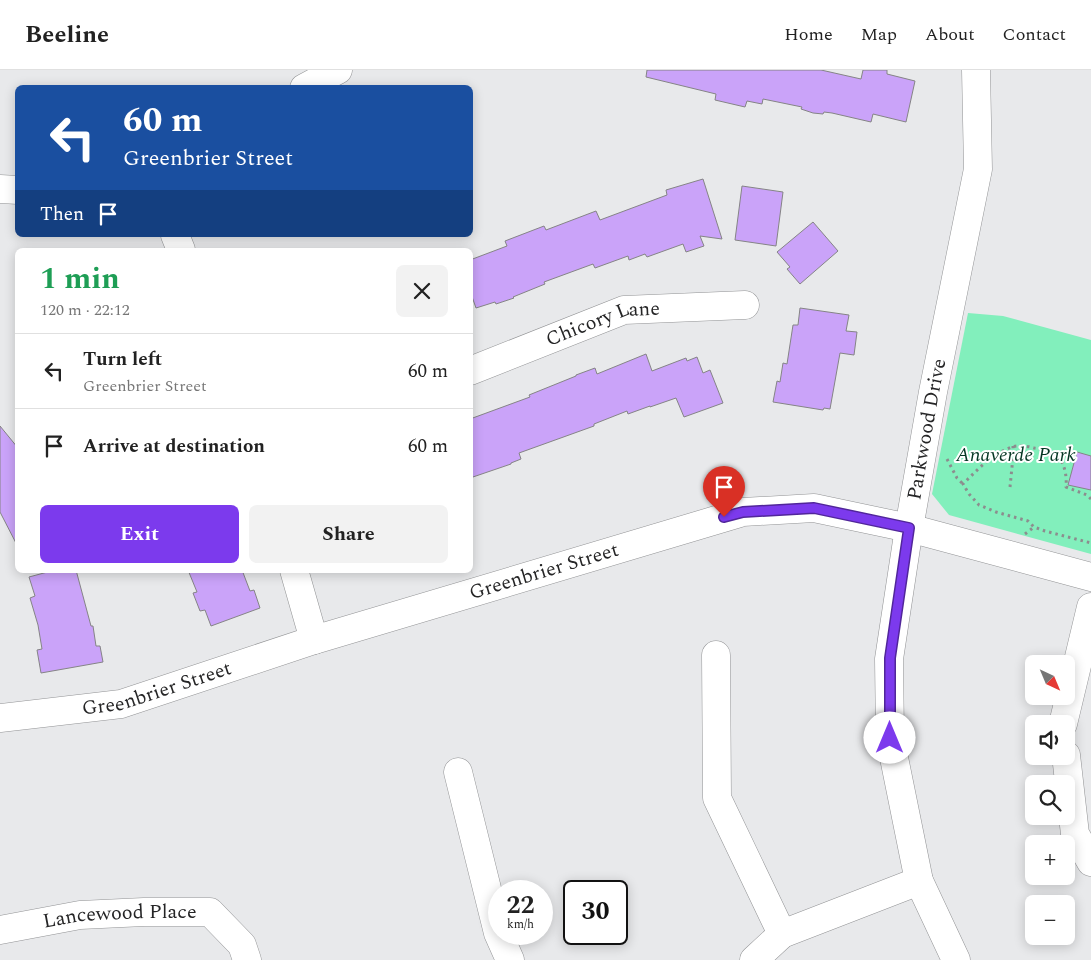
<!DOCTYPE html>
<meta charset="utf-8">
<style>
:root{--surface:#fff;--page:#f2f2f2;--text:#222;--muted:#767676;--line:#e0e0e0;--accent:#7c3aed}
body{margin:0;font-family:Spectral,serif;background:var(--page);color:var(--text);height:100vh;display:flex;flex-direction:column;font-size:19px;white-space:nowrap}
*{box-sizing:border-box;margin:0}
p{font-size:16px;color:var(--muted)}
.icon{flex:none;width:28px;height:28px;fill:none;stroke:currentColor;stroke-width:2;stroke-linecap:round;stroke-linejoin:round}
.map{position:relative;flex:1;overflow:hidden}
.sheet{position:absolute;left:15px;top:178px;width:458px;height:325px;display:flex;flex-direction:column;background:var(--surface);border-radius:8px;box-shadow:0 2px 12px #0003}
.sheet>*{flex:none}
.hud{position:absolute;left:15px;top:15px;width:458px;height:152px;border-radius:8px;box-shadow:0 2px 12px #0003;background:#1a4fa0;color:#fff;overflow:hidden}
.needle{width:32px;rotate:136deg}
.tools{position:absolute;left:1025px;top:585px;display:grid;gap:10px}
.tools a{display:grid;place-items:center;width:50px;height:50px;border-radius:8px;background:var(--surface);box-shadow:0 2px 12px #0003;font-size:25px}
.speed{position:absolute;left:488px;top:810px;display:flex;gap:10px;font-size:25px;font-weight:700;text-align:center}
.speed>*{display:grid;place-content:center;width:65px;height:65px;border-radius:50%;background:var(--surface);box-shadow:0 2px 12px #0003;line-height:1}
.speed small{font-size:12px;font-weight:400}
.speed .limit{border:2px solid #111;border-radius:8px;background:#fff;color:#111}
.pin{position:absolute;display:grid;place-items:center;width:42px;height:42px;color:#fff;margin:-51px -21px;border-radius:50% 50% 50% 0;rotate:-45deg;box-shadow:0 0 5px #0007}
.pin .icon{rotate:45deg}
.me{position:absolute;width:55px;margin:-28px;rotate:0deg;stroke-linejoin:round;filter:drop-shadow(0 0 4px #0008)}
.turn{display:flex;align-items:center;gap:18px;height:105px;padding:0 25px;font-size:22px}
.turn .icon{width:65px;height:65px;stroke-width:2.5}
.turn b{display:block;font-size:35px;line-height:42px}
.then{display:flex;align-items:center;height:48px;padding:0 25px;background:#0003;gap:10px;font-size:19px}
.round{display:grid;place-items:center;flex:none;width:52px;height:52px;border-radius:8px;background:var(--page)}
.summary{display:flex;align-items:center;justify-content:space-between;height:85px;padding:0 25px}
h1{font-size:30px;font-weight:700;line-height:38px;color:#1e9e55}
.action{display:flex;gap:10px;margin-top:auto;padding:10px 25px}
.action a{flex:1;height:58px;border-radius:8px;background:var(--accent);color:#fff;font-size:20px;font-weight:700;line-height:58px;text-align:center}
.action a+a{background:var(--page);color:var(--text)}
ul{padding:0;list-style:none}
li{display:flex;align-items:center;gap:15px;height:75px;padding:0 25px;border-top:1px solid var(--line)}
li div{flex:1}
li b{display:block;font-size:19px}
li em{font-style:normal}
header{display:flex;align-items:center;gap:30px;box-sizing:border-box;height:70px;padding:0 25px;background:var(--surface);border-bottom:1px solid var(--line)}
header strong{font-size:24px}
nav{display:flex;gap:28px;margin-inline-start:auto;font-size:18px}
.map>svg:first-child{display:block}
.green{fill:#82efbc}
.building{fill:#caa3f9;stroke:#858486}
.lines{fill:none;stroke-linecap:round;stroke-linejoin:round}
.minor-casing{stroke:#929395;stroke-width:29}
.path{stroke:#8c8d8e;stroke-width:3;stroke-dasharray:2.5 4;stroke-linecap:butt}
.minor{stroke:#fff;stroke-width:28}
.route-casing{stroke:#51269a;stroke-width:12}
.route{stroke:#7c3aed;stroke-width:9}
.labels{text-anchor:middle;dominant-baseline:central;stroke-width:4;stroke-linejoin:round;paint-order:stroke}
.street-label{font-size:20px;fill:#252526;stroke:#fff}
.park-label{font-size:20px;font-style:italic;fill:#043623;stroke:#fff}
</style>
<header>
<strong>Beeline</strong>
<nav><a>Home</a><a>Map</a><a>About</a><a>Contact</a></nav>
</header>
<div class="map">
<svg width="1091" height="890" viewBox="0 0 1091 890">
<rect width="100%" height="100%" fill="#e8e9eb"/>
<path class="green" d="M968 243 1003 246 1091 270V484L949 445 932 424Z"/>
<path class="building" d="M647 0H821L861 9 863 0H887V4L915 11 906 52 873 44 871 52 832 43 824 42 823 44 813 43 801 39 802 37 763 29 762 34 747 31 745 37 715 30 716 24 646 7Z
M703 109 722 169 700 166 704 176 686 182 683 174 647 187 645 184 629 190 628 186 595 198 593 194 544 212 545 214 513 227 514 228 496 234 495 232 476 238 470 221V190L507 176 505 171 544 156 546 160 596 141 600 150 667 125 666 120Z
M742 116 783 122 776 176 735 170Z
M813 152 838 181 800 214 787 199 790 197 777 182Z
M800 238 849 245 846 261 857 262 854 285 840 283 830 339 824 338 823 340 773 332 777 311 780 312 783 293 787 294 793 255H798Z
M646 284 652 301 686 288 687 291 697 287 703 303 710 300 723 333 684 347 676 328 650 337V336L628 344 627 341 594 354V356L519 383 521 389 511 393V394L470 408V349L530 327 529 325 576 306V305L595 298 597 304Z
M0 356 18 378V477L0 442Z
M1077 382 1091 386V420L1068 415Z
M55 500H76L91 556H93L96 576H100L103 592 41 603 37 580 42 579 38 555 30 528 35 526 29 507Z
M188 500H242L250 521 254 520 260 538 211 556 205 540 200 541 193 523 197 522Z"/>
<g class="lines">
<g class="minor-casing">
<g id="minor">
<path d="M304 18 338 0"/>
<path d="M0 119 18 120"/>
<path d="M175 165 181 180"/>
<path id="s1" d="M470 301 624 240 745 235"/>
<path d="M294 500 314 570"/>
<path d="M716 585 717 728 782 864"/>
<path id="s2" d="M0 648 121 634 314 570 743 442 814 438 909 458 1091 507"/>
<path d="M1063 654 1091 537"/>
<path d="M1066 685 1075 764 1091 792"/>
<path d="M458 702 498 863 510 890"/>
<path id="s3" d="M0 860 80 845 144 842H210L242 875 247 890"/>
<path d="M754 890 782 864 919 811"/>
<path id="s4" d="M956 890 919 811 890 668 889 589 909 458 933 322 978 99 976 0"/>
</g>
</g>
<path class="path" d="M947 389 957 408 963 414
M1010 417 1013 387V376
M1091 429 1087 425 1066 417C1067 407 1065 392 1056 385 1050 380 1041 379 1034 378 1028 376 1018 375 1012 377 992 384 977 400 963 414L969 424 979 435 996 442 1028 451 1034 457 1045 461 1091 473
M1025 464 1034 457"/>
<use href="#minor" class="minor"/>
</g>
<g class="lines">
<g class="route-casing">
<path id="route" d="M724 447 743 442 814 438 909 458 890 588V668"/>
</g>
<use href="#route" class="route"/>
</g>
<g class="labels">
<g class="street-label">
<text stroke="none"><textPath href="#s1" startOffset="142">Chicory Lane</textPath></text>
<text stroke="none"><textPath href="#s4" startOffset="545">Parkwood Drive</textPath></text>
<text stroke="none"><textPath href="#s2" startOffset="565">Greenbrier Street</textPath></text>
<text stroke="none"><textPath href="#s2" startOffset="160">Greenbrier Street</textPath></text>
<text stroke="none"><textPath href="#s3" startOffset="121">Lancewood Place</textPath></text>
</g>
<g class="park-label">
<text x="1016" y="385">Anaverde Park</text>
</g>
</g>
</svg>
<div class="tools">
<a><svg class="needle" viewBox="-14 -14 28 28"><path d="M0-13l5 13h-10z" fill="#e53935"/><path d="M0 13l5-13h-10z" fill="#767676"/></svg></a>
<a><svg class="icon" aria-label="sound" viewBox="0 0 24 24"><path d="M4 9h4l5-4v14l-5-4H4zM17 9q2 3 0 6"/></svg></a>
<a><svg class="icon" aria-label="search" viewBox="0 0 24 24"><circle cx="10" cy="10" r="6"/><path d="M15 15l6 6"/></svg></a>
<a>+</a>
<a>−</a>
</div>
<div class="speed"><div>22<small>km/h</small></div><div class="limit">30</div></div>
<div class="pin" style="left:724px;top:447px;background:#d93025"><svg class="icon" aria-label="arrive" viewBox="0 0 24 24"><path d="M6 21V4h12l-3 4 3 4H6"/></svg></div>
<svg class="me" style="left:890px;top:668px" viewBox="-20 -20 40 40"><circle r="19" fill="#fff"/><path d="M0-13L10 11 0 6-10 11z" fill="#7c3aed"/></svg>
<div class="hud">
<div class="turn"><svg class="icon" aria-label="left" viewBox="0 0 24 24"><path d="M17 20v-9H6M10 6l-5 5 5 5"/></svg><div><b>60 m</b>Greenbrier Street</div></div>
<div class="then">Then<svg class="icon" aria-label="arrive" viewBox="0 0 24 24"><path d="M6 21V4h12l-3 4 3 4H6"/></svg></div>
</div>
<section class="sheet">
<div class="summary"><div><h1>1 min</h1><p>120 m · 22:12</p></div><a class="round"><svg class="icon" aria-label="close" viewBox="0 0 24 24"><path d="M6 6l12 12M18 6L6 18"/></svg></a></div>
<ul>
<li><svg class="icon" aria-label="left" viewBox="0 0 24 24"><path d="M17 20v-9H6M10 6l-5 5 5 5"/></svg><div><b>Turn left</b><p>Greenbrier Street</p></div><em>60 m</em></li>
<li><svg class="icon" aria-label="arrive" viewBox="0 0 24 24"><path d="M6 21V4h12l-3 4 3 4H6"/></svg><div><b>Arrive at destination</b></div><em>60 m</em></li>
</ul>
<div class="action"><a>Exit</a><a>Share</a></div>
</section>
</div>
